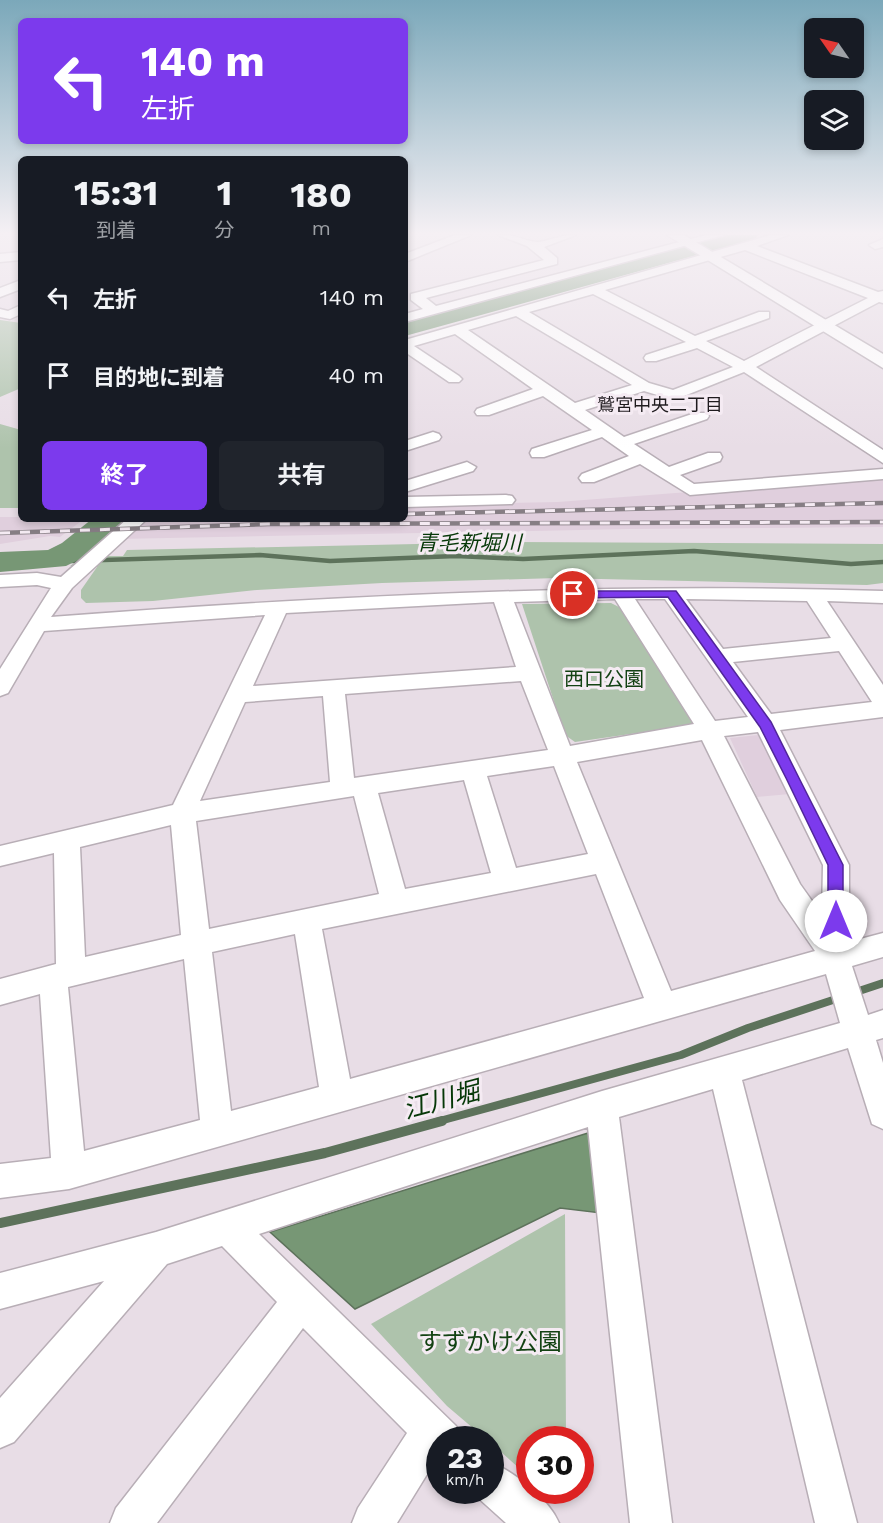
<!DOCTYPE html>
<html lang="ja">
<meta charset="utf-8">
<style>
:root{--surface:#171b24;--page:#20242c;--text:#f1f3f6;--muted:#9ea1a6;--accent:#7c3aed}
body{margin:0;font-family:"Work Sans","Noto Sans JP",sans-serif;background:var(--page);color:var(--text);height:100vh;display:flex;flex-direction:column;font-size:22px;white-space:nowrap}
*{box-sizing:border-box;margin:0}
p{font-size:20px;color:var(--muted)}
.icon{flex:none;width:33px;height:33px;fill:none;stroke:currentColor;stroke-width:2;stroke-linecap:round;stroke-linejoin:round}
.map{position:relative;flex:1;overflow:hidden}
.sheet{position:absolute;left:18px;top:156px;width:390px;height:366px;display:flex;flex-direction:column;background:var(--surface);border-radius:9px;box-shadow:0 3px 9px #0003}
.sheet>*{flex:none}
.banner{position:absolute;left:18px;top:18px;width:390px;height:126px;border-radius:9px;box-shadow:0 3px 9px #0003;background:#7c3aed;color:#fff;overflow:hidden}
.needle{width:39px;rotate:304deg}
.fabs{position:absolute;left:804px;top:18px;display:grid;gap:12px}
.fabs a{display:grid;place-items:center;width:60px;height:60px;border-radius:9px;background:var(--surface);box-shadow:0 3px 9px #0003;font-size:30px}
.speed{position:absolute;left:426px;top:1426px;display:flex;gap:12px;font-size:30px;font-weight:700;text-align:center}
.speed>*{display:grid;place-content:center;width:78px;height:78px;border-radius:50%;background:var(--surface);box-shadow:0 3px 9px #0003;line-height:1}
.speed small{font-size:15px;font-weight:400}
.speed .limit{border:9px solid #d22;background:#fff;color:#111}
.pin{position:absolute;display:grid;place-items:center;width:51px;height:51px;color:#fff;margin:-26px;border:3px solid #fff;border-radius:50%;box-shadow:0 2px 6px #0007}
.me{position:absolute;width:66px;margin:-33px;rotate:0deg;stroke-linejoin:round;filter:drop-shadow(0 0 4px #0008)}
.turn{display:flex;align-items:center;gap:21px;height:126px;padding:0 24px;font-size:27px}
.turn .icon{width:78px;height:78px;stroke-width:2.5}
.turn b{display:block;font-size:42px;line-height:51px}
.eta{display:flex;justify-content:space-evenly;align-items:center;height:102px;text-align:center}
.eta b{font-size:36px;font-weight:700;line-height:42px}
.cta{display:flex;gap:12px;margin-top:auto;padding:12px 24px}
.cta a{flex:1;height:69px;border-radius:9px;background:var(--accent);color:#fff;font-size:24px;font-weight:700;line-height:69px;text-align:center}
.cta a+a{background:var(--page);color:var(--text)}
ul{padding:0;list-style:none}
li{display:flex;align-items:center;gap:18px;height:78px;padding:0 24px}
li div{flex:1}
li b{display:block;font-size:22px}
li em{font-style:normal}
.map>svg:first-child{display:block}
.built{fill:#e0cfdd}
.green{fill:#aec3ac}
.water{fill:#779775;stroke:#5d725b;stroke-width:1.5}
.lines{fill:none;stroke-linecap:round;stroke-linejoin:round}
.stream-far2{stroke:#5d725b;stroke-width:4.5}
.stream-far1{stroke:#5d725b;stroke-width:8}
.stream{stroke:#5d725b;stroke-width:10}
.river{fill:#779775;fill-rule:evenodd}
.minor-casing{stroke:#b8aeb6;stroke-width:3}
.major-casing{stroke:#b8aeb6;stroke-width:3}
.minor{fill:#fff;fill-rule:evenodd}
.major{fill:#fff;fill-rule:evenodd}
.rail-casing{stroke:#867e84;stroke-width:4.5}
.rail{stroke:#f5ebf3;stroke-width:3;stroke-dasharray:10;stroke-linecap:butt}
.route{fill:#7c3aed;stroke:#51269a;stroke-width:1.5}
.labels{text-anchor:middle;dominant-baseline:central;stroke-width:6;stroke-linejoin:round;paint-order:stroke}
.far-neighbourhood-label{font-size:18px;fill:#1f1b1e;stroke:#f5ebf3}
.park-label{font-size:20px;fill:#134213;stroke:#f5ebf3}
.water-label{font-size:21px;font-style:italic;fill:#063808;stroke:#f5ebf3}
.near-park-label{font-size:24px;fill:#134213;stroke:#f5ebf3}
.near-water-label{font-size:26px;font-style:italic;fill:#063808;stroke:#f5ebf3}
</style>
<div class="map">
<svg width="883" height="1523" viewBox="0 0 883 1523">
<rect width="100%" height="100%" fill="#e8dde6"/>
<path class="built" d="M883 477V527L630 529 117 539 144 519H405V505L558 502Z
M0 517H21V519H84L60 537 50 536 0 544Z
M758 735 790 794 757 797 730 738Z"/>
<path class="green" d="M0 320 21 323V388L0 397Z
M0 424 21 430V508H0Z
M515 542 883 544V583L867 585 557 578 382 583 257 590 153 601 86 603 81 598V590L97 567 70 566 84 556H123L127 550Z
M611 603 621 608 700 724 575 742 565 735 522 604Z
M565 1214 566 1440H530L529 1477 491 1443 490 1440H487L447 1406 371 1324Z"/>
<path class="water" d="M588 1133 601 1213 560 1208 355 1309 270 1232Z"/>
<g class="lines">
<path class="stream-far2" d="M54 559 72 561 260 555 330 561 456 556 523 559 694 551 851 564 883 562"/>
<path class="stream-far1" d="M853 993 883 983
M436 1122 681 1055 748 1028 839 998"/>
<path class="stream" d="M0 1223 325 1153 442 1121"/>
<path class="river" d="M727 235H758L755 239 405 336V322Z
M92 519H126L84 557 66 566 0 572V552L48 550 62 543Z"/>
<g class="minor-casing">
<path id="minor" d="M455 235H471L405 262V254Z
M498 235C514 233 523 241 537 242 547 242 561 234 576 235L544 247 557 258V264L426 298 436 306 706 235H724L405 322V314L423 309 411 300V294L544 260 527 246Z
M771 235H788L757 246 878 292 883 291V303L879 302 756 367 883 450V463L744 372 674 400 644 391 585 410 624 437 695 413H707L709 416 707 419 634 444 669 467 708 453H720L722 457 720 461 680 475 694 484 883 469V479L690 495 640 464 594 482H582L579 478 582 474 629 456 602 437 544 457H532L530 453 532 449 592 430 543 396 489 415H477L475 412 477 409 533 389 455 334 414 346 459 376 462 379 459 382H449L405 352V340ZM745 250 868 298 744 361 706 341 769 318V312H759L695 336 605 290ZM593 294 686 342 646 355 644 358 646 361H656L697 348 733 367 673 390 649 383 529 312ZM516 316 632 385 575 403 468 330Z
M883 239V247L875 249 869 245Z
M21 252V260L0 262V254Z
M21 280V289L0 297V288Z
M21 305V314L10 319 0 317V309L8 311Z
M433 432 439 434 441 437 439 440 405 451V441Z
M467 462 476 467 473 471 405 492V481Z
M506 495 512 496 515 500 512 504 405 507V497Z
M127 519H147L72 588 51 617C329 596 605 582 883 591V603L827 601 883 685V717L780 730 849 865V942L883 933V957L852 966 868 1015 883 1010V1038L876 1040 883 1063V1129L872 1124 848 1048 742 1080 857 1523H815L713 1089 619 1117 672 1523H630L588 1127 259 1234 456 1426 462 1440H440V1459L437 1458 397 1523H352L358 1508 407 1433 303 1328 157 1523H110L116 1508 277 1302 222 1246 167 1264 14 1442 0 1448V1398L104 1281 0 1309V1273L156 1232 602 1091 840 1023 826 974 69 1189 0 1198V1164L51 1158 40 994 0 1005V979L56 964 54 853 0 866V846L173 805 265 615 44 631 8 693 0 696V669L51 588 37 585 0 587V575L37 573 61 577ZM615 599 694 724 570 746 514 602ZM635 599H665L748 717 715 721ZM686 599 807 601 831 638 723 649ZM494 602 516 667 253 686 286 613ZM839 651 872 702 771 714 733 662ZM521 681 548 750 354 778 345 694ZM323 696 330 782 200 801 245 702ZM758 732 823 865 822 915 800 884 724 736ZM702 740 780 900 815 951 671 991 577 762ZM554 766 588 854 516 868 487 776ZM464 780 491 873 405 889 378 793ZM354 796 379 894 209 929 196 821ZM171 825 181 935 85 957 80 847ZM596 874 644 998 350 1079 322 929ZM295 934 319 1087 231 1111 212 952ZM184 959 200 1120 84 1151 68 987Z
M490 1462C515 1472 549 1499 559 1523H506L476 1496 473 1491H490Z"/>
</g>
<g class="major-casing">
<path id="major" d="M667 235H684L883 354V368Z"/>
</g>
<use href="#minor" class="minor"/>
<use href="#major" class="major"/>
<g class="rail-casing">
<path id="rail" d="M405 514 883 503
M0 533 268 524 883 522"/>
</g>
<use href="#rail" class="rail"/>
</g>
<linearGradient id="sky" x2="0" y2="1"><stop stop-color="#7ba8ba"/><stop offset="0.52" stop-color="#f5f0f4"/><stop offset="1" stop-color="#f5f0f4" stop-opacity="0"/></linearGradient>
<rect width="883" height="448" fill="url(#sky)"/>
<path class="route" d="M676 591 771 722 799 778 843 865V921L841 926H830L828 921V865L786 778 760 727 668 597 573 598 567 594 573 591Z"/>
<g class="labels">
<g class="far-neighbourhood-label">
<text x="660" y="404">鷲宮中央二丁目</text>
</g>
<g class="park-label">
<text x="604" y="679">西口公園</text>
</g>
<g class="water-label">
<text x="469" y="542">青毛新堀川</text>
</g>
<g class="near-park-label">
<text x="490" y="1342">すずかけ公園</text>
</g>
<g class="near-water-label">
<text transform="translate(441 1100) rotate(-15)">江川堀</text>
</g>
</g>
</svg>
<div class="fabs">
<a><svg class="needle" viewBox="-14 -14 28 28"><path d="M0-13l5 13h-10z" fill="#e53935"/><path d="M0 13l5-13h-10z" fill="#9ea1a6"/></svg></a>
<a><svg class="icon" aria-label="layers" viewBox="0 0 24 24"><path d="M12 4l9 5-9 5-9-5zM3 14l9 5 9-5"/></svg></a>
</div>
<div class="speed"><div>23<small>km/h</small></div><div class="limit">30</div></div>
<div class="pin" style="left:573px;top:594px;background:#d93025"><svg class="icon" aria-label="arrive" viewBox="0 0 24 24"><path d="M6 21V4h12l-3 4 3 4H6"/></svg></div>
<svg class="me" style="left:836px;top:921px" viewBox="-20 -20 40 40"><circle r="19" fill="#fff"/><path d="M0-13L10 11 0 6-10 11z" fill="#7c3aed"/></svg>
<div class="banner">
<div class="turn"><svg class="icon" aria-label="left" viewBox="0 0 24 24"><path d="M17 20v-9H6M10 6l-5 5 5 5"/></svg><div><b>140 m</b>左折</div></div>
</div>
<section class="sheet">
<div class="eta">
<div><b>15:31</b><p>到着</p></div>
<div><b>1</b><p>分</p></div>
<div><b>180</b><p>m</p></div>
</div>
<ul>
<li><svg class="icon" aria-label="left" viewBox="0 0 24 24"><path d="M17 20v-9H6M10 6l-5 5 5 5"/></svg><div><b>左折</b></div><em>140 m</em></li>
<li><svg class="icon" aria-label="arrive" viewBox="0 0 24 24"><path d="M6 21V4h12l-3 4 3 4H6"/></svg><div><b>目的地に到着</b></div><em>40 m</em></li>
</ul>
<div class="cta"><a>終了</a><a>共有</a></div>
</section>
</div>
